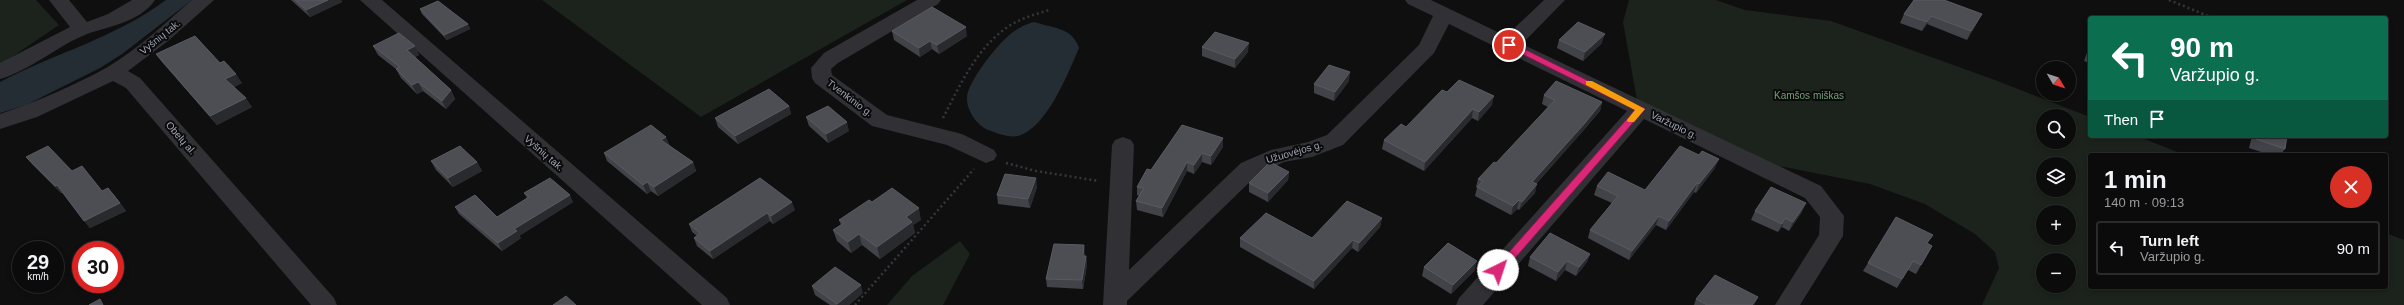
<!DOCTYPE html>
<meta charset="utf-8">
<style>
:root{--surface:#0b0b0c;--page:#19191a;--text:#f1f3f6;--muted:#9a9b9d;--line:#2b2b2d}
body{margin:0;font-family:Arial,sans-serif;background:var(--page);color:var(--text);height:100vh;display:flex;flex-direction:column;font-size:15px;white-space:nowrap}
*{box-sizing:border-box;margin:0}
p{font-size:13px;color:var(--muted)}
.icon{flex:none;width:22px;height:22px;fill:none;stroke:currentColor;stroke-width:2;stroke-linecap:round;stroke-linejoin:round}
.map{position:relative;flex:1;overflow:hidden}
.details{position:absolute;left:2088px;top:153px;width:300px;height:136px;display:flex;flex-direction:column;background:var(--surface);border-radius:4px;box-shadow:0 2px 6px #0003,0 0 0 1px var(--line)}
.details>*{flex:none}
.top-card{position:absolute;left:2088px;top:16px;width:300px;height:122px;border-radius:4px;box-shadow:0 2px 6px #0003,0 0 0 1px var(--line);background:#0b6e4f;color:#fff;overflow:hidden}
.needle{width:26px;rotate:129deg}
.buttons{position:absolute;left:2036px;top:61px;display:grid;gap:8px}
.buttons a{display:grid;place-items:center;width:40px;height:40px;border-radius:50%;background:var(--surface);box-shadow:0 2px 6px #0003,0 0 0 1px var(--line);font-size:20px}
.speed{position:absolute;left:12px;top:241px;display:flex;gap:8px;font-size:20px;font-weight:700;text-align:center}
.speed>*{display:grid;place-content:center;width:52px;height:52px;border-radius:50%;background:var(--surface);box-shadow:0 2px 6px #0003,0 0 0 1px var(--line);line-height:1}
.speed small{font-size:10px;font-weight:400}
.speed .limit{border:6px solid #d22;background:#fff;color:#111}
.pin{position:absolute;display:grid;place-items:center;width:34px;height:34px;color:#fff;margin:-17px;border:2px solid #fff;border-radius:50%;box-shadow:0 1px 4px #0007}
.me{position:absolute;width:44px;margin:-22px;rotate:41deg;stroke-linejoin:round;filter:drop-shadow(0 0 3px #0008)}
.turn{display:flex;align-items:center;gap:14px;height:84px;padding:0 16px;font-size:18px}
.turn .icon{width:52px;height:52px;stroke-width:2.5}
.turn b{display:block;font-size:28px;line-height:34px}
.then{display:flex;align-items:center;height:38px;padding:0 16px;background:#0003;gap:8px;font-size:15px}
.round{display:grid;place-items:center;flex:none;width:42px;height:42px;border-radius:21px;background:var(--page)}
.headline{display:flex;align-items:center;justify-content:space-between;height:68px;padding:0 16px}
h1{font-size:24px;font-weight:700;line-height:30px}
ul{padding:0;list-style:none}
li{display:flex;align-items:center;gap:12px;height:54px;margin:0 8px 6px;padding:0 8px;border:2px solid var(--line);border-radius:4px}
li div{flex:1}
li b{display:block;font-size:15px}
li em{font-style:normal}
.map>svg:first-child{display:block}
.green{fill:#1b231c;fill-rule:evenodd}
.water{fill:#252d34}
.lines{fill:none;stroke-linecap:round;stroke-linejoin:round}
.path{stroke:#36373c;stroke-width:2.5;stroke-dasharray:2 3;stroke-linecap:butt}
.minor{fill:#303035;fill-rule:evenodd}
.wall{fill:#424348}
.shaded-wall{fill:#292a2d}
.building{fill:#4c4e53;stroke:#595b62}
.route{fill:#db2777;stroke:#8e194d}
.slow{fill:#f59e0b}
.labels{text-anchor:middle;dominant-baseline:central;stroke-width:4;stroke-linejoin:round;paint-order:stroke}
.street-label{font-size:10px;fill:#9fa4b2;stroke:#0a0a0b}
.park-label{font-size:10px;fill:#749f78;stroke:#0a0a0b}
</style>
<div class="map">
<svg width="2404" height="305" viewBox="0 0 2404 305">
<rect width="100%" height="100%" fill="#0f0f10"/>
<path class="green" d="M0 0H36L59 25 0 65Z
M542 0H907L701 117Z
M1629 0H1716L1745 10 1831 21 1995 80 2090 117V136H2137L2185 155H2090V287H2386V233L2404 240V305H1982L1999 268 1995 252 1975 234 1925 204 1870 184 1769 164 1637 100 1623 22ZM2043 116H2069V142H2043ZM2043 164H2069V190H2043ZM2043 212H2069V238H2043ZM2043 260H2069V286H2043Z
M960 241 970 254 943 305H887L912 276Z"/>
<path class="water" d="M166 0H192L122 54 100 68 26 105 0 113V82C55 53 115 38 166 0Z
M1034 22C1053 28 1073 28 1079 48 1068 73 1047 128 1018 136 1008 138 997 133 988 130 977 125 967 111 967 99 966 84 995 48 1006 38 1014 30 1023 25 1034 22Z"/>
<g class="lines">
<path class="path" d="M2169 0 2213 18
M943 118C961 83 979 43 1014 23 1025 17 1037 14 1049 10
M1006 163 1036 171 1099 181
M855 305 974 169"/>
<path class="minor" d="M49 0H69L87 22 108 14 132 0H155C140 22 110 26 87 34 57 46 31 70 0 79V63L70 27Z
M192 0H214L168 41 128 71 140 78 334 298 337 305H311L126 88 113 81 37 117 0 129V114C36 102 73 86 106 68 137 50 165 23 192 0Z
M360 0H382L727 298 730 305H702Z
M917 0H941L938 4 838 63 831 69 832 75 887 115 962 134 994 150 997 155 994 160 986 163 947 145 872 126 815 83 812 78 811 68 824 53Z
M1405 0H1431L1506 36 1544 0H1565L1522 44 1821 186 1844 216 1843 236 1800 305H1775L1819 235 1820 217 1805 198 1644 119 1483 305H1456L1459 298 1627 111 1449 24 1434 53 1343 145 1312 157 1284 162 1257 175 1127 301V305H1103L1112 145 1115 140 1123 137 1131 140 1134 145 1129 270 1241 163 1271 150 1308 142 1327 135 1419 45 1433 16 1408 4Z"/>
</g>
<path class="wall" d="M291 0H341L342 2 310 17Z
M420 9 468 24 470 29 447 40 422 14Z
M1904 14H1982L1977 23 1967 40 1927 24 1922 31 1900 23Z
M892 31 967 36 939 54 932 49 920 57 894 40Z
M1559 40 1602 43 1583 61 1557 48Z
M2090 45V63L2084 61Z
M373 46H415L419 55 415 57 451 90 455 99 446 109 423 91 417 94 401 78 396 69 378 55Z
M1202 47 1248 52 1235 68 1202 56Z
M156 54 220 63 242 83 234 87 252 107 217 125 162 62Z
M1349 81 1334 101 1314 93V84Z
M1447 92 1492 105 1478 121 1472 118 1424 171 1382 149 1384 140 1406 127Z
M1544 95 1602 102 1600 111 1582 132 1536 184 1535 193 1519 210 1517 209 1511 215 1475 196 1477 188 1476 187 1478 179 1496 163 1548 107 1542 104Z
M789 106 791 114 738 144 718 127 715 118Z
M806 117 849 131 828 143 809 126Z
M1182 125 1223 147 1211 165 1202 162 1194 174 1187 171 1163 217 1137 210 1136 201 1139 196 1137 195V187L1151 170Z
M2252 136H2287L2285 149 2280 155H2270L2249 148Z
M670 146 693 162 696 171 658 196 651 191 647 194 607 161 604 153Z
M26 157 72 171 102 191 114 195 126 211 90 228 63 193H61L32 164Z
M431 161 477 162 482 171 453 187 436 170Z
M1715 168 1696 193 1694 192 1666 230 1656 225 1629 260 1588 238 1590 230 1612 203 1594 195 1597 186 1645 190Z
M1289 172 1288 180 1268 202 1249 192V183Z
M760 178 795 210 773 224 770 221 713 259 697 246 694 238 697 236 692 232 689 224Z
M1037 187 1030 208 998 204 997 195Z
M524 193 573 202 519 236 521 238 502 251 459 214 455 207 497 217 527 198Z
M872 202 921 220 913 225 915 233 880 259 862 245 851 253 837 241 833 230 841 225 839 220Z
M1755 211 1802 212 1789 231 1782 227 1778 232 1751 220Z
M1382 218 1380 227 1358 252 1352 248 1314 289 1240 247V238H1312Z
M1928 244 1932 246 1916 274 1908 270 1897 288 1863 271 1868 263Z
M1085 254V256H1086L1087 265 1083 289 1047 287 1046 279Z
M1590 254 1587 262 1576 276 1565 270 1556 281 1528 266 1530 257Z
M1424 267 1475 270 1451 294 1422 276Z
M812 286 863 293 849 305H830L815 295Z
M1758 297 1754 305H1694L1696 299Z"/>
<path class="shaded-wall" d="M328 0H341L342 2 310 17 306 10Z
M1982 14 1977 23 1967 40 1971 31Z
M1931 16 1927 24 1922 31 1927 22Z
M468 24 470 29 447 40 444 35Z
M966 27 967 36 939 54 937 45Z
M1605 34 1602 43 1583 61 1585 52Z
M930 41 932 49 920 57 919 48Z
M1249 43 1248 52 1235 68V59Z
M415 46 419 55 412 59 407 50Z
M1350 72 1349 81 1334 101 1335 92Z
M236 74 242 83 231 88 225 79Z
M418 82 423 91 417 94 412 85Z
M451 90 455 99 446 109 442 101Z
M1494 96 1492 105 1478 121 1479 112Z
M246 98 252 107 217 125 210 116Z
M1602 102 1600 111 1582 132 1530 190 1532 182Z
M789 106 791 114 738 144 735 136Z
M1473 109 1472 118 1424 171 1425 162Z
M847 122 849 131 828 143 826 134Z
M666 137 670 146 661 140Z
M1223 138V147L1211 165V156Z
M1202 153V162L1194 174V165Z
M1719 159 1715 168 1696 193 1699 184Z
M477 162 482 171 453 187 448 178Z
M693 162 696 171 658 196 654 187Z
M1187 162V171L1163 217 1162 208Z
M1289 172 1288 180 1268 202V193Z
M1036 178 1037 187 1030 208 1028 199Z
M647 182 651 191 647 194 643 185Z
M1697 183 1694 192 1666 230 1669 221Z
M1537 184 1535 193 1519 210 1522 202Z
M57 185 63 192 61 193 55 186Z
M108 188 126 211 90 228 84 221Z
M570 195 573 202 519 236 521 238 502 251 498 243 514 229Z
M1519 200 1517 209 1511 215 1513 206Z
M792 202 795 210 773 224 771 216Z
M1806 203 1802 212 1789 231 1793 222Z
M919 208 921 220 913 225 915 233 880 259 877 247 906 217Z
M767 213 770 221 713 259 710 251Z
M1659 216 1656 225 1629 260 1632 251Z
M1382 218 1380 227 1358 252 1359 243Z
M1785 218 1782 227 1778 232Z
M859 234 862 245 851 253 848 242Z
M1353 240 1352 248 1314 289V281Z
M1084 245 1085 254 1084 265 1083 256Z
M1590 254 1587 262 1576 276 1579 267Z
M1086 256 1087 265 1083 289 1082 280Z
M1477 261 1475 270 1451 294 1453 285Z
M1567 261 1565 270 1556 281 1558 272Z
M861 285 863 293 849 305H838L837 304Z
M1758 297 1754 305H1752Z"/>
<path class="building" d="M295 0H328L306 10Z
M1914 0H1944L1982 14 1971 31 1931 16 1927 22 1904 14Z
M438 1 468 24 444 35 420 9Z
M932 7 966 27 937 45 930 41 919 48 892 31Z
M1578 22 1605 34 1585 52 1559 40Z
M1215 32 1249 43 1235 59 1202 47Z
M399 33 415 46 407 50 451 90 442 101 418 82 412 85 396 69 400 67 373 46Z
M195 36 220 63 224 61 236 74 225 79 246 98 210 116 156 54Z
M1329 65 1350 72 1335 92 1314 84Z
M1459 80 1494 96 1479 112 1473 109 1425 162 1384 140 1401 124 1406 127 1442 90 1447 92Z
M1556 81 1602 102 1585 123 1532 182 1537 184 1522 202 1519 200 1513 206 1477 187 1483 181 1478 179 1494 162 1496 163 1555 100 1544 95Z
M769 89 789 106 735 136 715 118Z
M828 106 847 122 826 134 806 117Z
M651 125 666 137 661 140 693 162 654 187 647 182 643 185 604 153Z
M1182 125 1223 138 1211 156 1202 153 1194 165 1187 162 1162 208 1136 201 1144 188 1137 187 1147 169 1151 170Z
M2257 136H2287L2285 149 2256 139Z
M48 146 72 171 82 166 102 191 108 188 120 203 84 221 57 185 55 186 26 157Z
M460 146 477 162 448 178 431 161Z
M1680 146 1699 155 1702 151 1719 159 1699 184 1697 183 1669 221 1659 216 1632 251 1590 230 1618 196 1597 186 1608 172 1645 190Z
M1270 162 1289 172 1268 193 1249 183Z
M1005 174 1036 178 1028 199 997 195Z
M550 178 570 195 514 229 517 231 498 243 455 207 475 195 497 217 529 197 524 193Z
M760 178 792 202 771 216 767 213 710 251 694 238 700 233 689 224Z
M1771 187 1806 203 1793 222 1785 218 1782 224 1755 211Z
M892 188 919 208 906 217 912 222 877 247 859 234 848 242 833 230 844 223 839 220 869 200 872 202Z
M1347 201 1382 218 1359 243 1353 240 1314 281 1240 238 1266 213 1312 238Z
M1896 217 1933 235 1927 243 1932 246 1921 265 1913 261 1902 279 1868 263Z
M1550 233 1590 254 1579 267 1567 261 1558 272 1530 257Z
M1448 243 1477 261 1453 285 1424 267Z
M1054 244 1084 245 1083 256H1086L1082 280 1046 279Z
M835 267 861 285 837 304 812 286Z
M1715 275 1758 297 1752 305H1707L1696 299Z
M566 296 576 305H553Z
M100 299 103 305H89Z"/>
<path class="route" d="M1506 43H1512L1645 109 1502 273H1495V268L1635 110 1506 46Z"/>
<path class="slow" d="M1586 81H1592L1645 109 1634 122H1628L1627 120 1635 110 1586 85Z"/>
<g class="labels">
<g class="street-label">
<text transform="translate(160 37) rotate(-39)">Vyšnių tak.</text>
<text transform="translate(850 98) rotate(37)">Tvenkinio g.</text>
<text transform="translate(1674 125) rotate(26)">Varžupio g.</text>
<text transform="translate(181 138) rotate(49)">Obelų al.</text>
<text transform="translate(1294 152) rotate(-16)">Užuovėjos g.</text>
<text transform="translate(544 153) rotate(41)">Vyšnių tak.</text>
</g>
<g class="park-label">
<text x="1809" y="95">Kamšos miškas</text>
</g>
</g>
</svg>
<div class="buttons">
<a><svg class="needle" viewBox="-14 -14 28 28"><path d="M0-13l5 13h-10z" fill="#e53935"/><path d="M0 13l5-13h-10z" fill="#9a9b9d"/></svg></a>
<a><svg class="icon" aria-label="search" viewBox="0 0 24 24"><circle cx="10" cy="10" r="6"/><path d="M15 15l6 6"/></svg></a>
<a><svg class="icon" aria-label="layers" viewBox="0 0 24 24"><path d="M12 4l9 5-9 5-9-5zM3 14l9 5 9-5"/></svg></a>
<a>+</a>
<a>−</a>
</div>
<div class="speed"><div>29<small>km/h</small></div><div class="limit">30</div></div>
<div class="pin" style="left:1509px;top:45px;background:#d93025"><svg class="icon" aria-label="arrive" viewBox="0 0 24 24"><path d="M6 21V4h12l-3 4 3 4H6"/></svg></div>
<svg class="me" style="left:1498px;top:270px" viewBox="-20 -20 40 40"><circle r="19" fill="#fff"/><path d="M0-13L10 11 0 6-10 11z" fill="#db2777"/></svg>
<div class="top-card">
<div class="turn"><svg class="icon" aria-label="left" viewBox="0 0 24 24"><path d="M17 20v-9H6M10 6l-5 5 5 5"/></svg><div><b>90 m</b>Varžupio g.</div></div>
<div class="then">Then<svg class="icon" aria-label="arrive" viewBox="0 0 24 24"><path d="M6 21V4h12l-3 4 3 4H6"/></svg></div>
</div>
<section class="details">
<div class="headline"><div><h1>1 min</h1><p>140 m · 09:13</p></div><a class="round" style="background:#d93025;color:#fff"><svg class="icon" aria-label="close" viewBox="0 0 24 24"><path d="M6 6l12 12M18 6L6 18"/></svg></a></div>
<ul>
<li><svg class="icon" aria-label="left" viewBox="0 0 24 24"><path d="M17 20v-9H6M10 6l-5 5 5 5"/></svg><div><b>Turn left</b><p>Varžupio g.</p></div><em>90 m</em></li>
</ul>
</section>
</div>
